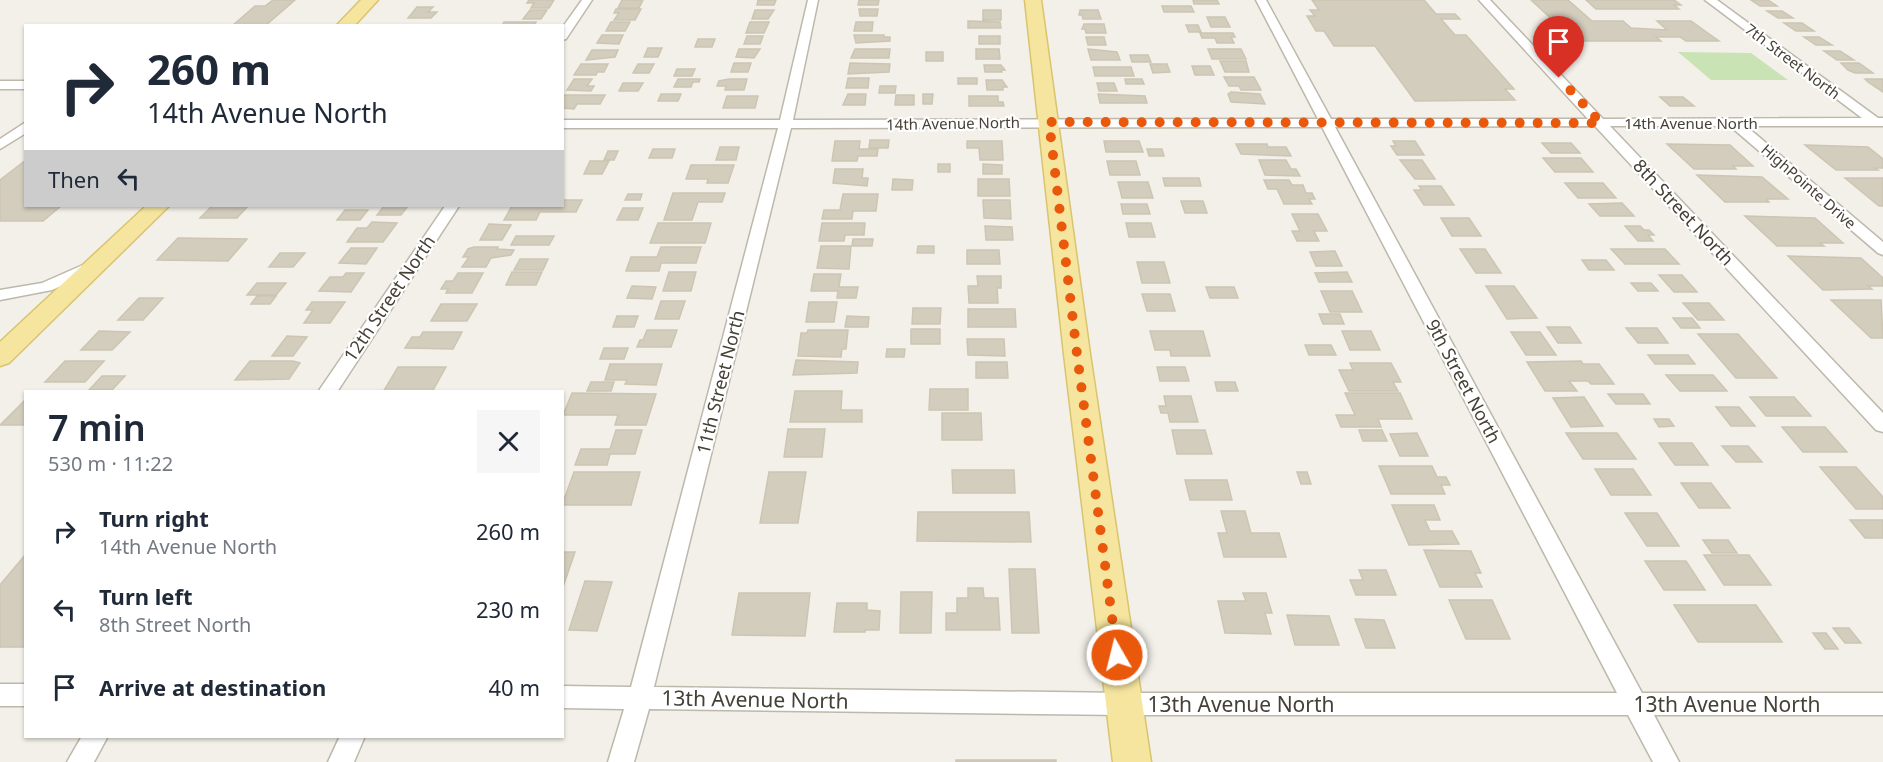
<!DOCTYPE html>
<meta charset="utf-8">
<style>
:root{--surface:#fff;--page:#f6f6f7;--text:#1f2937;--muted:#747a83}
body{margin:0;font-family:"Noto Sans",sans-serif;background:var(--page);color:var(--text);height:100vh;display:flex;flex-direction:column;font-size:22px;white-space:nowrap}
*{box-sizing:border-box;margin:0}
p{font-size:20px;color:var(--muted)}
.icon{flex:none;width:33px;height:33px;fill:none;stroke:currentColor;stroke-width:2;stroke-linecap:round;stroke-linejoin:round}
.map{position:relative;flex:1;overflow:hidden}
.panel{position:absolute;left:24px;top:390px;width:540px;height:348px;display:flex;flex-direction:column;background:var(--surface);border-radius:0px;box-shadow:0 2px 4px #0004}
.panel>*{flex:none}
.banner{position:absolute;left:24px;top:24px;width:540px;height:183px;border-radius:0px;box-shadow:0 2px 4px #0004;background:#fff;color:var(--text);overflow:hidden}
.pin{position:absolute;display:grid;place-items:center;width:51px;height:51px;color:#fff;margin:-62px -26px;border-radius:50% 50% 50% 0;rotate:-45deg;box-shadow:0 0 6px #0007}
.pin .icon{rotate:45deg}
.me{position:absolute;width:66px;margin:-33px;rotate:352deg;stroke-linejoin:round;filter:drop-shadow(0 0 4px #0008)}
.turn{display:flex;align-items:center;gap:21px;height:126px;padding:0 24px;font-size:27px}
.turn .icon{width:78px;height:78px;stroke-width:2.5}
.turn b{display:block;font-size:42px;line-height:51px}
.then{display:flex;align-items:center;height:57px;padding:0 24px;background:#0003;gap:12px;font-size:22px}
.round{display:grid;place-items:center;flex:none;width:63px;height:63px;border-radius:0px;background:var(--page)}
.overview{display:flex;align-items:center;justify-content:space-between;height:102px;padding:0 24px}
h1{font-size:36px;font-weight:600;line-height:45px}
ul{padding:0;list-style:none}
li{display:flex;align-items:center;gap:18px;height:78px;padding:0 24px}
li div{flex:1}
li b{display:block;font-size:22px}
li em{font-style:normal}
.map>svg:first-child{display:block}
.green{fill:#c9e3b4}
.building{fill:#d3cdbe;stroke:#cdc5b2;stroke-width:1.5}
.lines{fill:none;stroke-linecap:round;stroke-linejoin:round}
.minor-casing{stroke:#bdb8ab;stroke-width:3}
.primary-casing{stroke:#d9c46f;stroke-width:3}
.minor{fill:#fff;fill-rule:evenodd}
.primary{fill:#f5e59e;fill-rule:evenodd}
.route{stroke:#ea580c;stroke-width:10;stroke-dasharray:0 18}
.labels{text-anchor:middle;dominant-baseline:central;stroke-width:4.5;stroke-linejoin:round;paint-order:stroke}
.far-street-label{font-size:15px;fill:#454137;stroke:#fff}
.street-label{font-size:18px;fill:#454137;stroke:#fff}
.near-street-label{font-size:21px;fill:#454137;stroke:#fff}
</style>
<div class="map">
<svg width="1883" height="762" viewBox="0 0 1883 762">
<rect width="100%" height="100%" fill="#f2f0e8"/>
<path class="green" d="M1678 52 1751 53 1788 80H1711Z"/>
<path class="building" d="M273 0H295L265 26H232L255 6H265Z
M529 0H554L549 8H531L534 3H527Z
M622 0H643L639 8H618Z
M758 0H776L774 5H757Z
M859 0H879L878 5H858Z
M1193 0H1217L1219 4H1194Z
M1312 0H1424L1436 14H1455L1460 19H1441L1455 35H1466L1514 89H1505L1515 100 1415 101 1375 46H1334L1324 31H1316L1307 16H1315L1310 10H1319Z
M1531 0H1568L1592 21H1623L1631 28 1667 30 1657 21H1691L1719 41H1686L1680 37H1656L1661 41H1566L1549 25H1558Z
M1586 0H1674L1681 5H1674L1679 9H1596Z
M1751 0H1768L1777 6H1760Z
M1162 6H1191L1194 12H1164Z
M417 7H433L428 12H437L431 18H408Z
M616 9H641L635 20H614L619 13H614Z
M859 9H878L877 16H860Z
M530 10H547L541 19H523Z
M755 10H774L768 19H752Z
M983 10H1001V20H983Z
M1080 10H1098L1101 19H1083L1082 15H1079Z
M1767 11H1782L1793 18H1778Z
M1207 17H1225L1230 27H1211Z
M968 21 1000 22 1001 28H968Z
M504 22H536L534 26H502Z
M611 22H630L625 31H606Z
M750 22H769L764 33H746Z
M856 22H873L872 31H854Z
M1784 23H1802L1814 31H1796Z
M1084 24H1104L1106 33H1086L1085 29H1082Z
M1186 25H1198L1201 32H1189Z
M1200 33H1233L1235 37H1231L1234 43H1217L1215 38H1202Z
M602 35H623L619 44 597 43Z
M854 35H884V37H890V41L856 43Z
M747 36H763L760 44H744Z
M979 36H1000V44H979Z
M1086 37H1104L1106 45H1088Z
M1804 37H1819L1832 45H1816Z
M698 39H715L712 47H695Z
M648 48H662L658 57H644Z
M739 49H760L754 58 736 57Z
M855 49H890L889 58H851Z
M976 49H999L1000 59H976Z
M1088 49 1117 52 1120 60H1091Z
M1208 49H1241L1246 59H1212Z
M592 50H618L615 57 586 60Z
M1824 51H1840L1854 60H1837Z
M926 52H943V61H926Z
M1130 55H1148L1151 62H1132Z
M1220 61H1246L1249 72H1225Z
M734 63H751L748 72H731Z
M850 63 890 64 889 72 848 74Z
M1841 63H1859L1873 73H1855L1848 70Z
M581 64H608L604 72H597L596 75H574Z
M638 64H654L649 73H633Z
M1150 64H1167L1170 72 1153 73Z
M984 65H1001L1005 70H1001L1002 72H985Z
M1192 66H1210L1214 75H1195Z
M1093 67H1131L1134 76H1095Z
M677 69H695L692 76H674Z
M1224 77H1254L1261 90H1241L1239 86H1229Z
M848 78H869L868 88H846Z
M958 78H977V84H958Z
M574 79H592L587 86H594L591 91 567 90Z
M678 79H700L699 82H693L691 87H674Z
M729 79H747L744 90H725L726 86H717L719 81Z
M1125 79H1142L1144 84H1126Z
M1865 79H1883V92L1868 82Z
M986 80H1002L1007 87H1003V90H987Z
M623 83H643L638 91H619Z
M1097 83H1114L1117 91H1099Z
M880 86H896L895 93H879Z
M1231 92 1260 94 1265 104 1231 102 1228 94Z
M661 94H681L678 101H658Z
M848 94H866L865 105H843Z
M923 94H933L932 104H923Z
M1098 94 1145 96 1147 103H1100Z
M564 95H605L600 104H577L574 109 562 108Z
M896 95H914V105H895Z
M727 96H758L755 108H723Z
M969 96H998V102H1003L1004 106H969Z
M1660 97H1683L1694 106H1670Z
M870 140H889L888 148H869Z
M835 141H860L859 149H878L877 156H858L857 161H832Z
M967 141H1002L1003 160H980L979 148H967Z
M1104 141H1139L1143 152H1106Z
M1393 141H1415L1424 155H1397L1391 146H1396Z
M1542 143H1571L1580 153H1551Z
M1236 144H1267L1268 147H1286L1291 156 1241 154Z
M1667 144 1730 145 1753 166H1733L1736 169H1694Z
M1805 145 1868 147 1883 159V168H1875L1878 170H1836Z
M720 147H739L736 160H716Z
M653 149H675L672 158H649Z
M1147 149H1162L1164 156H1149Z
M608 151H618L614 160H604Z
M1543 158H1581L1593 172H1555Z
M26 160V206H61L43 221H0V180Z
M1259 160H1286L1291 169H1296L1300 176 1265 175Z
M1400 160H1422L1435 179H1415Z
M590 161H609L602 174H584Z
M1107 161H1136L1140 175H1110Z
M938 164H950V172H938Z
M983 164 1002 165V174H983Z
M691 165H734L728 183H707L708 179H686Z
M835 169H863L862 178H868L867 186 833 183Z
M1697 175 1762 177 1788 199H1766L1769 202H1725Z
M1163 178H1199L1201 186H1165Z
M1845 178H1883V206H1879Z
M893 179 913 180 912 190H892Z
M978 179H1009L1010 196H978Z
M1264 180H1289L1292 185H1303L1306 193H1312L1315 199H1309L1312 204H1284L1277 189H1268Z
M1118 182H1148L1153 198H1122Z
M1565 183H1603L1616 198H1578Z
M1419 186H1441L1454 205H1424L1414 190H1422Z
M673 193H725L722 202H698L692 220H664Z
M628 194H642L640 200H625Z
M843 194H878L876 211H853L852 219H822L824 210H840Z
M562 200H582L576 212H540L536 220H504L512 206H562Z
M983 200H1010L1011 219 984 218Z
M1181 201H1203L1207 213H1185Z
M1622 203 1634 216H1600L1589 204Z
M1121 204H1147L1150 214H1123Z
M212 206H248L237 218H200Z
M384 206H408L401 215H377Z
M623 208H643L638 220H617Z
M345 210H368L360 220H337Z
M1292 214H1318L1327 231H1314L1319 241H1297L1292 231H1300Z
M1745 216 1815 218 1843 243H1820L1824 246H1777Z
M1441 218H1469L1481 236H1452Z
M372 222 397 223 383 242H347L357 228H367Z
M658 223H711L705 243H650Z
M822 223H865L864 235H845L844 241H819Z
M1126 223H1151L1155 237H1129Z
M489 224 511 225 502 240H480Z
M985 226 1012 227 1013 240H986Z
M1625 226H1640L1644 230H1649L1654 235H1648L1653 241H1638Z
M516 236H554L549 245H511Z
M178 238 247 239 228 261 157 260Z
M853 239H873L872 246H852Z
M821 246H851L849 269 817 268Z
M918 246H934V253H917Z
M474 247H498L497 249 514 250 511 255 491 258 486 267H462L469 257H463L468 249Z
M661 247H701L696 263H661L659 271H626L631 257H657Z
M351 248H377L366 264 339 263Z
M1460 249H1485L1501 273H1476Z
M1611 249H1665L1679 264H1625Z
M967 250H999L1000 264H967Z
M1335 251 1342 266H1316L1310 252Z
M280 253H305L293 267H269Z
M1788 256 1861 258 1883 278V286H1868L1872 289 1823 290Z
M520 259H548L543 270H514Z
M1582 260H1606L1614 270H1589Z
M1137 262H1164L1170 283H1142Z
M512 272H542L536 285H506Z
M669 272H696L691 291H663Z
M1347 272 1352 282H1319L1315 273Z
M346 273H364L351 292 319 291 330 277H343Z
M458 273H483L472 293H446L448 289H441L446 281H453Z
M814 274H841L839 287H858L856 298H837L838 291H811Z
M1659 275H1682L1697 292H1674Z
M977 276H1001V288H997L998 303H969L968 286H978Z
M257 283H286L276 295H247Z
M1631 283H1651L1658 291H1638Z
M632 286 656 287 652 299 627 298Z
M1486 286H1514L1537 318 1507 319Z
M1206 287H1234L1238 298H1210Z
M1321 291H1352L1362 312H1330Z
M1142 294H1170L1175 311H1147Z
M257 296H276L270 304H251Z
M139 298H163L143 320H118Z
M1831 300H1881L1883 338H1871Z
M661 301H685L679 319H655Z
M312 302H345L330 323H304L313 310H306Z
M809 302H837L834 322H806Z
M1683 303H1709L1724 320H1698Z
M441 304H477L467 321H431Z
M913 308H941L940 324H912Z
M968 309H1015L1016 327H968Z
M1319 314H1340L1344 324H1323Z
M617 316H638L634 327H613Z
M847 316 869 317 868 327H845Z
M1673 318H1692L1700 328H1681Z
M1547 327H1570L1581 343H1558Z
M1626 328H1657L1668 343H1638Z
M911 329H940V344H911Z
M647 330H677L671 347H637L640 340H643Z
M808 330H848L846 349H842L841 357 798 356 801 333H807Z
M99 331 130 332 112 350H81Z
M1150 331H1203L1210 356H1171L1170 350H1155Z
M1342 331H1371L1380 350H1350Z
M423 332H462L453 349 405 348 412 337H420Z
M1511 332H1540L1556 355H1526Z
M1698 334H1738L1777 378H1736Z
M287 336 307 337 293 356H272Z
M967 339H1004L1005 356 968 355Z
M1305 345H1331L1336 355H1309Z
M604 348H628L624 359H600Z
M887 349H905L904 357H886Z
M1648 355H1688L1695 364H1655Z
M796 360 858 362 857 373 793 375Z
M65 361H104L85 382H45Z
M250 361H293L300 363 289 379 235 380Z
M1581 361 1583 364H1599L1614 384H1591L1588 381H1569L1577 391H1545L1527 362Z
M976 362H1007L1008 378H976Z
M1350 363H1391L1401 382H1393L1398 391H1349L1339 370H1353Z
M610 364H662L656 385 625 384 627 380H605Z
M398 367H446L432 392H383Z
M1157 367H1185L1189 381H1160Z
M1666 375H1713L1727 391H1680Z
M102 376H125L112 390H89Z
M591 382H614L611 391H587Z
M1215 382H1235L1238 391H1217Z
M930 389H968V410H929Z
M795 391H842L841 410H862V422H790Z
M572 393 656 394 646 425H615L618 415H563Z
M1345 393H1400L1412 419H1378L1381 427H1341L1336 415H1355Z
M1608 394H1643L1650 404H1616Z
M1164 396H1191L1198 422H1170L1168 413H1161L1159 406H1166Z
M1584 397 1603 426 1571 427 1553 398Z
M1750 397H1794L1811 416H1766Z
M26 399V425H0Z
M1716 407H1739L1755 426H1731Z
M942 413H981L982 440H942Z
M1654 419H1669L1674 426 1659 427Z
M1782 427H1825L1847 452H1803Z
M788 429H825L822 457H784Z
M616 430H642L635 454H610L607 465H575L581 449H610Z
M1172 430H1205L1212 454H1177Z
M1359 430H1382L1387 441H1363Z
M1417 433 1428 456H1400L1390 434Z
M1566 433H1617L1636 459H1583Z
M1659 443H1692L1708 465H1675Z
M1722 446H1748L1762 462H1736Z
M1379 466H1432L1437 477H1446L1450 485H1441L1445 494H1391Z
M1820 467H1856L1883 497V509H1856Z
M1595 469H1633L1651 495H1611Z
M952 470H1014L1015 493H953Z
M574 472H640L631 505H562Z
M769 472H806L798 523H760Z
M1297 472H1307L1311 484H1301Z
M1185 480H1227L1232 500H1190Z
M1681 483H1711L1730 508H1699Z
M1392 505H1434L1440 520H1425L1430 531H1452L1459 544 1409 545Z
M1221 511H1245L1251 533H1279L1286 557H1224L1218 533H1227Z
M918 512H1029L1031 542 917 541Z
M1625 513H1657L1679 546H1647Z
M1850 520H1883V538H1865Z
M1703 540H1728L1737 553H1712Z
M1424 550 1471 551 1481 573H1475L1482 587H1440Z
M562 552H575L562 590Z
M25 555 26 647H0V585Z
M1704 555H1749L1771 585H1724Z
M1645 561H1686L1705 590H1664Z
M1009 569H1035L1039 633H1012Z
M1359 570H1386L1396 595H1356L1350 580H1363Z
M585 581 612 582 597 631 569 630Z
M968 588H983L984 598H998L1000 630H946V613H957V598H968Z
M901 592H932L931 633H900Z
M739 593H810L805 636 732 635Z
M1243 593H1266L1272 613H1265L1271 634 1225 633 1218 601H1246Z
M1449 600H1492L1510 639H1466Z
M837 603H867V610L880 611 879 630H865V632H834Z
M1674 605H1756L1782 642H1698Z
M1287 615 1329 616 1339 645H1295Z
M1355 619 1384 620 1395 648H1366Z
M1833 628H1849L1861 643H1845Z
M1813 633H1826L1838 649H1825Z
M956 760H1056V762H956Z"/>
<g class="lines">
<g class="minor-casing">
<path id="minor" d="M582 0H592L566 39 562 40V28Z
M808 0H818L793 120 1318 119 1256 0H1266L1331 119H1588L1479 0H1490L1603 119 1862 118 1705 0H1717L1878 118H1883V126H1746L1883 242V255L1878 253 1730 126H1610L1883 413V432L1876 430 1595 126 1335 127 1642 693H1883V715H1654L1679 762H1653L1628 715H1124L649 709 634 762H608L624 709 562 708V686L631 687 778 128H562V120H780ZM1322 127 1617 693H1124L654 687 791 128Z
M0 81H26V89H0Z
M26 122V133L0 149V139Z
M445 206H459L337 392H318Z
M92 261 98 263 100 266 98 269 52 290 0 300V290L42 283Z
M0 684H26V706H0Z
M82 736H108L94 762H67Z
M340 736H365L354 762H328Z"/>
</g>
<g class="primary-casing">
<path id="primary" d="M361 0H378L354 26H336Z
M1025 0H1041L1090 354 1151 762H1113L1064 354Z
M146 206H169L9 363 0 366V342Z"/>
</g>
<use href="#minor" class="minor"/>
<use href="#primary" class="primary"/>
</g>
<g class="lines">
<path class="route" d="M1117 655 1077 354 1049 122 1601 123 1559 78"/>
</g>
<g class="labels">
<g class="far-street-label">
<text transform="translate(1793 61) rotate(37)">7th Street North</text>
<text transform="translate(953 123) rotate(-1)">14th Avenue North</text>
<text x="1691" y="123">14th Avenue North</text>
<text transform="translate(1809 186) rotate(41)">HighPointe Drive</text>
</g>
<g class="street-label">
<text transform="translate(1684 212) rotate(47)">8th Street North</text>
<text transform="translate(389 298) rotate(-56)">12th Street North</text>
<text transform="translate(1464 381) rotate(62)">9th Street North</text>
<text transform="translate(720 382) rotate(-76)">11th Street North</text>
</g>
<g class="near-street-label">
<text transform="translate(755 699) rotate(1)">13th Avenue North</text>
<text x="1241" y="704">13th Avenue North</text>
<text x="1727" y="704">13th Avenue North</text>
</g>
</g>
</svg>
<div class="pin" style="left:1559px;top:78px;background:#d93025"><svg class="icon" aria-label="arrive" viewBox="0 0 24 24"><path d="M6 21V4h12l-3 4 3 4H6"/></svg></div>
<svg class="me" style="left:1117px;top:655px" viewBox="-20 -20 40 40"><circle r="17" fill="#ea580c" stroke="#fff" stroke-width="3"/><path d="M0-11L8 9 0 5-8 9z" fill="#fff"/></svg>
<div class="banner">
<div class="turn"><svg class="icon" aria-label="right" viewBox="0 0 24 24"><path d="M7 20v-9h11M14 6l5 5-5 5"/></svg><div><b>260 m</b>14th Avenue North</div></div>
<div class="then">Then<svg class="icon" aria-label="left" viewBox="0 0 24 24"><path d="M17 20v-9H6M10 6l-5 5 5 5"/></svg></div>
</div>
<section class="panel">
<div class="overview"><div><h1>7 min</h1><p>530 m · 11:22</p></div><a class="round"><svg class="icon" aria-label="close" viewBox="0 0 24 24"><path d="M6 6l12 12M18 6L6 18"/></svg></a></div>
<ul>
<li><svg class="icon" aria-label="right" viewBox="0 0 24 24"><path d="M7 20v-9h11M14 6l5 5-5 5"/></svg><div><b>Turn right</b><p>14th Avenue North</p></div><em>260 m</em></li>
<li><svg class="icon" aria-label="left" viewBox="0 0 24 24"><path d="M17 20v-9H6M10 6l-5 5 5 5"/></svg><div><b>Turn left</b><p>8th Street North</p></div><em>230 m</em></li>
<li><svg class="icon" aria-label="arrive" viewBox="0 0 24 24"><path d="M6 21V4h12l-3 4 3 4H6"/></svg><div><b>Arrive at destination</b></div><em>40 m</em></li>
</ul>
</section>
</div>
